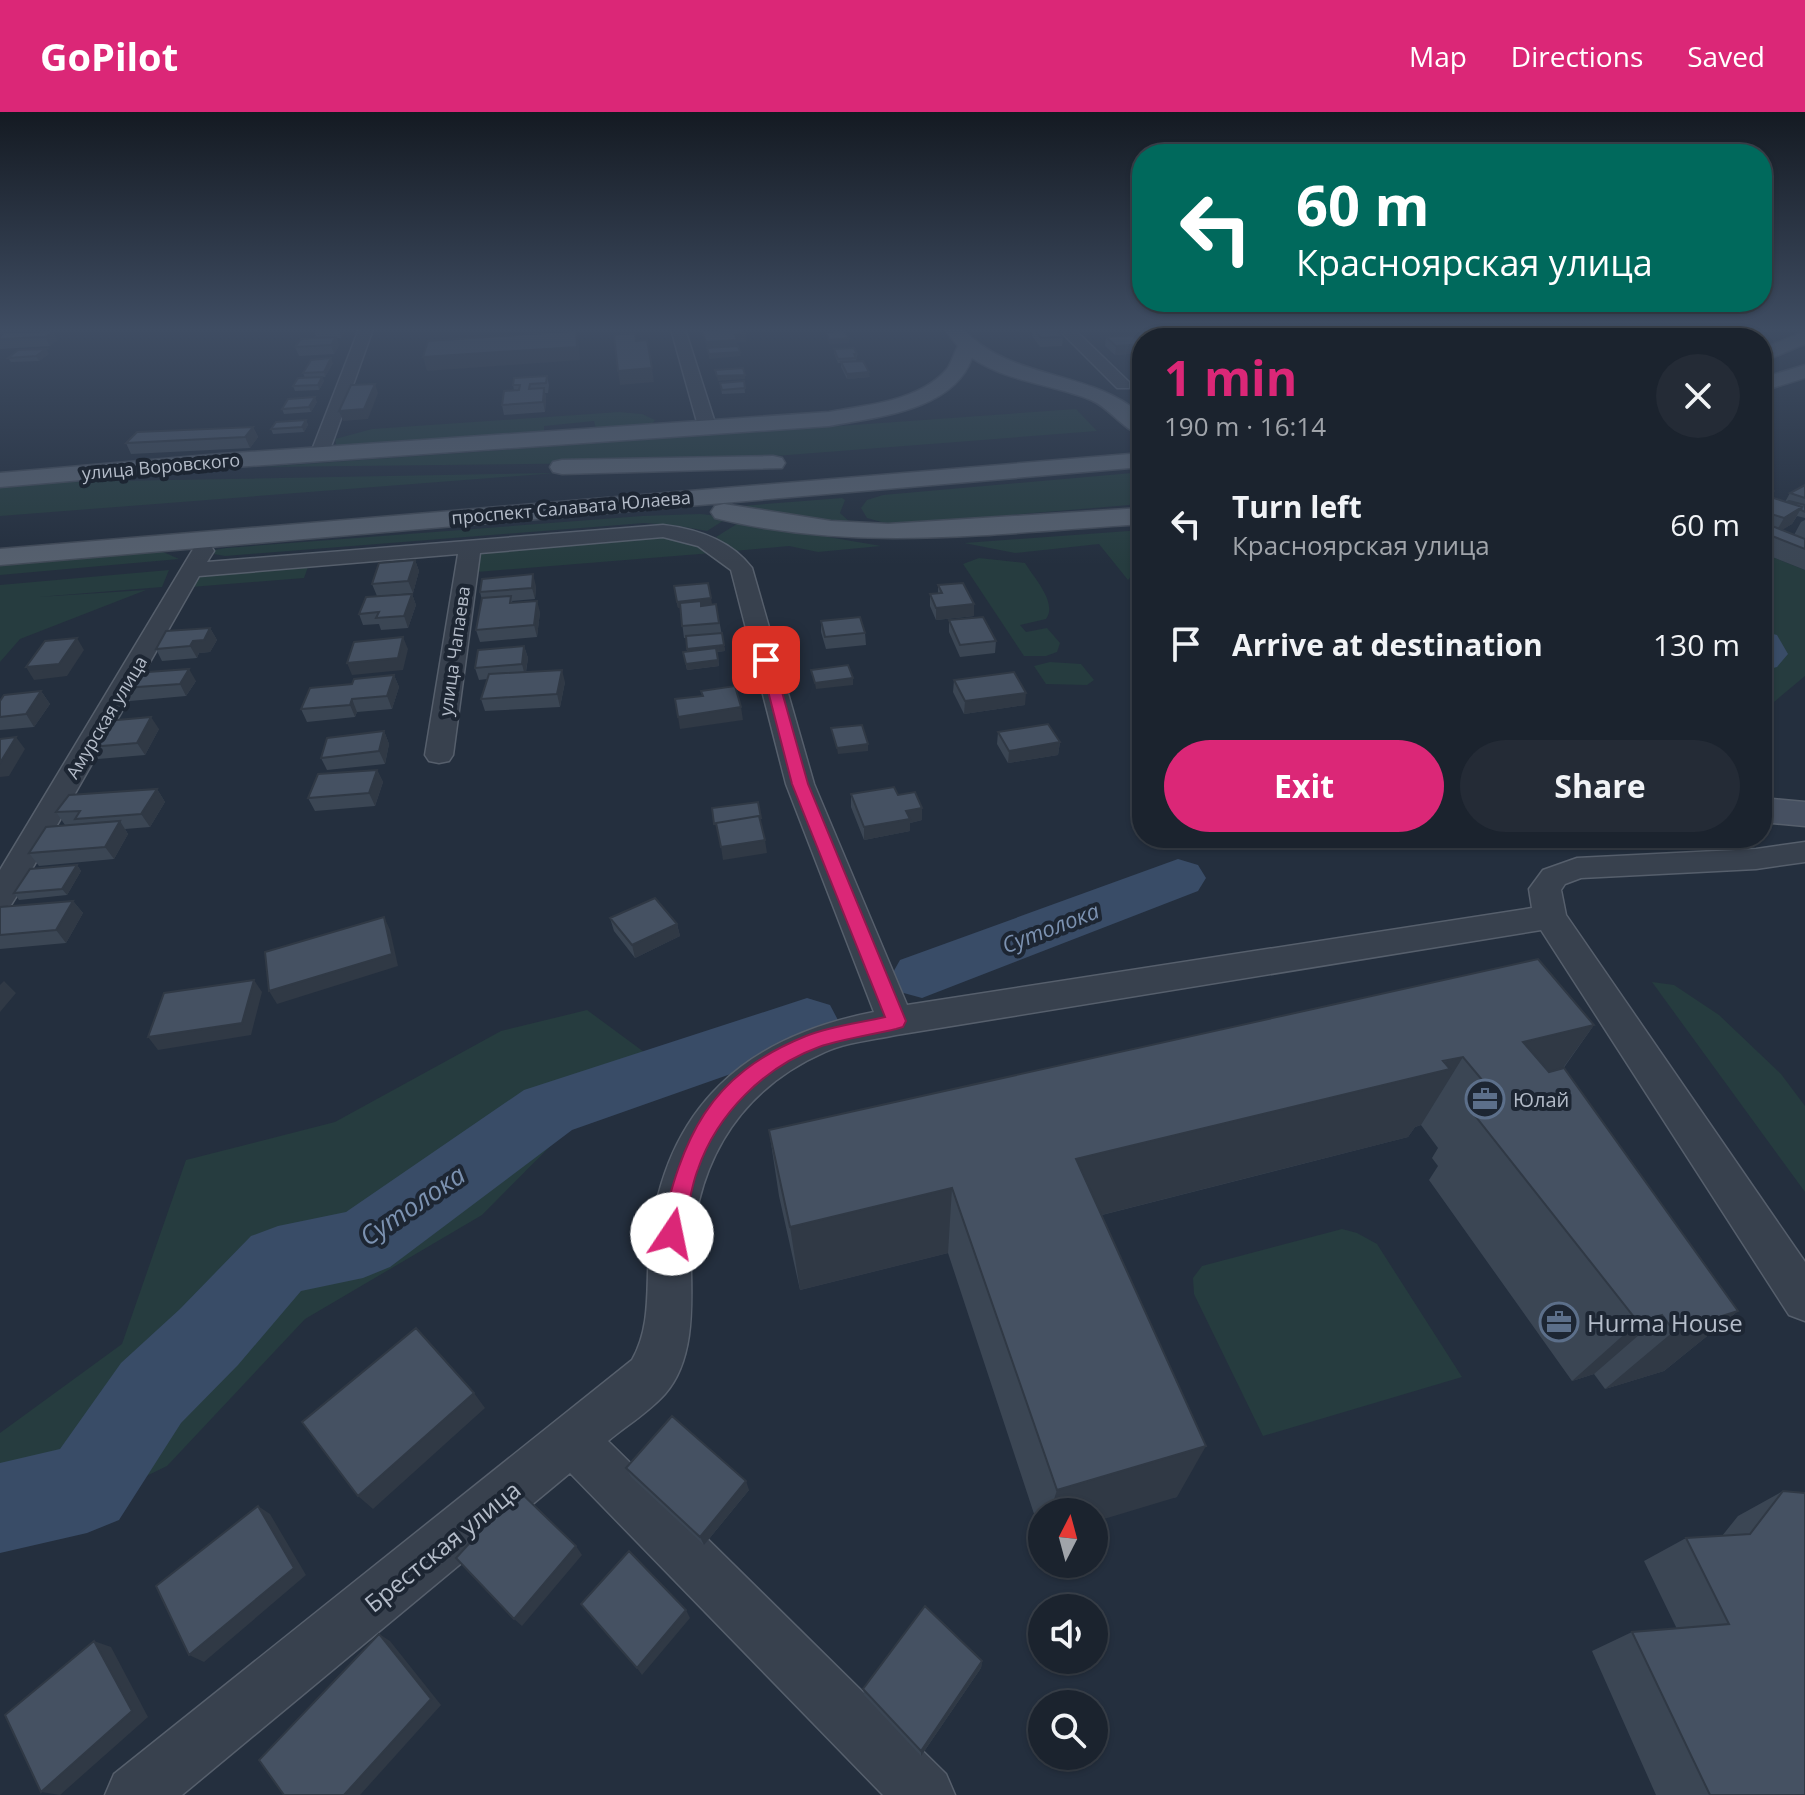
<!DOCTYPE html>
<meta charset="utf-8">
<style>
:root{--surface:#1b232e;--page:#242b36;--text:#f1f3f6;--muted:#a0a4aa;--line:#39404a;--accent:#db2777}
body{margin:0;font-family:"Open Sans",sans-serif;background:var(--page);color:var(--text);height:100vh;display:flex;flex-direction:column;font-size:30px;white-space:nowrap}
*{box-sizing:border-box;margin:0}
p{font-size:26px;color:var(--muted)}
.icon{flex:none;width:44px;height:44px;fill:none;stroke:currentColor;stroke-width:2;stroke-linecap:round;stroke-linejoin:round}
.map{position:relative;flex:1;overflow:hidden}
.details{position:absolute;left:1132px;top:216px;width:640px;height:520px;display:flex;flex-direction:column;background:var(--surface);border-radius:32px;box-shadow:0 2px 6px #0004,0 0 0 2px var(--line)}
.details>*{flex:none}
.hud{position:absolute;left:1132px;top:32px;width:640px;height:168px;border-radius:32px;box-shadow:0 2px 6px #0004,0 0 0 2px var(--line);background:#00695c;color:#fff;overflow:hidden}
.needle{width:52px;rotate:6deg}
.controls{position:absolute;left:1028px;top:1386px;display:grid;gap:16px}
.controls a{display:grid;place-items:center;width:80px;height:80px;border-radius:50%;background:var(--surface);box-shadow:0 2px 6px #0004,0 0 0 2px var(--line);font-size:40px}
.pin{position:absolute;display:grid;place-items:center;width:68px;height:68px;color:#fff;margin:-34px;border-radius:16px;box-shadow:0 4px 12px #0006}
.me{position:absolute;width:88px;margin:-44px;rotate:11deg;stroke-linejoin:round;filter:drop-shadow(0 0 6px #0008)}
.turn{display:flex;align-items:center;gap:28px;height:168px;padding:0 32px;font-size:36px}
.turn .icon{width:104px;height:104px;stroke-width:2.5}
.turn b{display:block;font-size:56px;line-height:68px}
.round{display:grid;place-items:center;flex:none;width:84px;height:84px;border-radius:42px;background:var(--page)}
.head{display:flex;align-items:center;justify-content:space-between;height:136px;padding:0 32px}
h1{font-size:48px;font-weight:700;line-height:60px;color:var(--accent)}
.action{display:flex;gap:16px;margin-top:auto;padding:16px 32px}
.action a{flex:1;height:92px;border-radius:48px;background:var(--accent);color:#fff;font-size:32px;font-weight:700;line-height:92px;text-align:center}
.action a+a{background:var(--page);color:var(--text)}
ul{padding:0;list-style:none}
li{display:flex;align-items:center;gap:24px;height:120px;padding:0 32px}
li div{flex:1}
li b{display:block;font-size:30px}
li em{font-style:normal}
header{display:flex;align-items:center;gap:48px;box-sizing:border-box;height:112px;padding:0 40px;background:var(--accent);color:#fff}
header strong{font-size:38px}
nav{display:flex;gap:44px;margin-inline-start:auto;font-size:28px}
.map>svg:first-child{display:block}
.green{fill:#263c3f}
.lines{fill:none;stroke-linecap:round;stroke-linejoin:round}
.river{fill:#394c67;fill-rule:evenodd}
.minor-casing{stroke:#565f6c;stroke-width:3}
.secondary-casing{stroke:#565f6c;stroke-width:3}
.primary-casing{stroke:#414a57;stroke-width:3}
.minor{fill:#38414e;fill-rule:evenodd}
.secondary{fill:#465061;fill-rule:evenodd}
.primary{fill:#56606e;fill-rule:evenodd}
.wall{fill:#3b4654}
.shaded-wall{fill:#303945}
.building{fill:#455162;stroke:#303945;stroke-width:2}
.route{fill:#db2777;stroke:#8e194d;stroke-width:2}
.labels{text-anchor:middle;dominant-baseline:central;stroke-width:8;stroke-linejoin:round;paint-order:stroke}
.far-street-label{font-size:18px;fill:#b4bcc9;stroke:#1d2633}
.poi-label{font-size:20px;fill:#b4bcc9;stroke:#1d2633;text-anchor:start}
.water-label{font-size:22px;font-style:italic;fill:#7c92b1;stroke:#1d2633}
.near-poi-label{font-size:24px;fill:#b4bcc9;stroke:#1d2633;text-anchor:start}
.near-street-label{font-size:24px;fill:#b4bcc9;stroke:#1d2633}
.near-water-label{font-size:26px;font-style:italic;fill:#7c92b1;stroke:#1d2633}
</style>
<header>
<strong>GoPilot</strong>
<nav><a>Map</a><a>Directions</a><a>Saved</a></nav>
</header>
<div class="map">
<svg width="1805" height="1683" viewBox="0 0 1805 1683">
<rect width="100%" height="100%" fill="#242f3e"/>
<path class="green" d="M1699 217H1776L1755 226H1701Z
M1076 297 1097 319 698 350 263 355Z
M619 300 642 302 655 308 652 312 596 317 594 309 544 314V321L337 336 335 327 372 317Z
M556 361 0 404V371Z
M1132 361 1142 372V385L1129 393 892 413 867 406 861 396 867 388 883 383Z
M842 386 845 388 840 401 852 412 729 395Z
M700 402 729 405 707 419 673 413 644 411 225 444 214 442 215 438 226 436 642 404Z
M740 410 881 434 818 440 789 434 734 439 716 425Z
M1142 418V452L1128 468 1099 432 1015 441 964 431Z
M663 422 700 429 712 441 477 460 475 438Z
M161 439 179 447 0 463V452Z
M1762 441 1805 458V564L1762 600Z
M439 443 308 455 304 466 191 475 199 459Z
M979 446 1025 451C1034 466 1058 491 1046 507L1020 513 1026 520 1047 516 1060 531 1057 540 1046 544H1024L963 452Z
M169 458 162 475 38 485 146 478 20 527 0 550V473Z
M1050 550 1081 552 1094 568 1087 573 1046 572 1034 554Z
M1546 726H1688L1691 727C1653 740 1585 736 1546 726Z
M1652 870 1674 873 1719 903 1781 962 1805 994V1080Z
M587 898 644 940 482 1103 305 1207 167 1354 0 1435V1321L122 1232 186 1048 335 1010 501 919Z
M1342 1117 1357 1121 1377 1132 1462 1265 1263 1324 1194 1182 1193 1166 1202 1154Z"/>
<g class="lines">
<path class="river" d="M1762 519 1777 523 1788 542 1777 555 1762 559Z
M1178 747 1198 753 1206 766 1198 779 922 886 900 880 891 864 900 848Z
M807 886 830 893 839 910 830 927 572 1018 390 1155 363 1166 301 1179 238 1253 181 1311 119 1408 87 1421 0 1441V1351L60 1337 121 1251 180 1197 251 1124 278 1114 346 1100 524 978Z"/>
<g class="minor-casing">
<path id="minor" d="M359 217H373L328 343 326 347H312L310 343Z
M671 217H685L717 317 714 321 708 322 699 317Z
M1058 217H1074L1129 270V276H1117Z
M1198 217H1214L1224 226H1208Z
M663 413C697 417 731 428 752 456L814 672 907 893 1532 796 1529 777 1543 758 1577 746 1756 737 1805 730V750L1756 757 1581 766 1565 772 1561 778 1566 803 1805 1150V1209L1789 1203 1541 818 896 923C873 928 847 930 825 940 732 981 691 1061 691 1160 692 1200 693 1250 665 1282 649 1300 626 1314 608 1329L946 1662 955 1683H883L570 1361 182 1683H105L114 1662 632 1248C653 1211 645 1170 650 1129 665 994 746 925 874 900L786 672 731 458 698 434 663 425 480 441 453 643 449 649 439 651 429 649 425 643 458 442 199 464 16 785 11 793 0 796V758L195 434H211L214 439 207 450Z"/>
</g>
<g class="secondary-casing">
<path id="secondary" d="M1762 686 1805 690V714L1762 710Z"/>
</g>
<g class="primary-casing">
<path id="primary" d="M944 217H963C1011 269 1090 257 1142 303V323C1123 318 1110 296 1091 288 1052 272 1007 270 972 246 953 299 876 305 829 314L221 356 0 375V361L221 342 829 300C867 293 920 289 947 257 952 250 954 241 958 234Z
M1805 219V232L1762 250V237Z
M1805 253V266L1762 279V266Z
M1142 341V355L0 453V437Z
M773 344 782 346 785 351 782 356 562 362 553 360 550 355 553 350 562 348Z
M724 392 831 409 888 412 1142 396V412C999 421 856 441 715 406L711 400 715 394Z"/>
</g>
<use href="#minor" class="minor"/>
<use href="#secondary" class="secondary"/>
<use href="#primary" class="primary"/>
</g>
<path class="wall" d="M47 217 44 219H53L57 228 50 234 0 237V224Z
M314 217H346L341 226H336L339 234 334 242 299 244 295 235 316 226Z
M1032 217H1057L1063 225 1062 234 1040 235 1032 224Z
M1252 217H1546L1413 226H1257L1251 221Z
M1106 225 1141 241 1115 243 1105 234Z
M834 237 857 242 856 250 870 265 847 267 841 255V251H838L834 241Z
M49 242 39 249 11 250 8 246Z
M1142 249V263H1141L1132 254V250Z
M333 251 325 265H322L324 269 319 278 295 279 293 274 305 266 303 261Z
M547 264 549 273 548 281H545L546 286 545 300 504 303 502 293 514 278 513 273Z
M744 269 745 281 722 282 720 271Z
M317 290 311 300 284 302 282 297Z
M306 308 308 313 304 320 273 322 271 317Z
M253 315 258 325 250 336 131 342 126 331Z
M1805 373V406L1797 404 1792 412 1781 418 1794 423 1801 410 1805 408V458L1762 441V375L1769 385 1785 390 1790 381Z
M415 448 419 459 413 481 377 484 372 472Z
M938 473 974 504 936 508 930 494V482L938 481Z
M536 474 535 487 512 489 513 491 540 500 537 525 480 530 476 518 482 488 480 480Z
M674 474 712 492H716L725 539 717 540 719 554 687 558 683 540 687 539 686 526H684L680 495 678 496Z
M412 482 416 493 408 516 381 518 379 512 363 513 359 502Z
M949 508 996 529 995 541 960 545 949 520Z
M821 509 865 521 866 533 826 537 821 520Z
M210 516 217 528 210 540 199 541 197 546 162 549 156 537Z
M524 534 528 546 526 560 565 570 560 595 485 599 481 587 487 567 479 568 475 556Z
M394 563 399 575 392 597 357 600 355 605 307 610 301 597 352 572Z
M954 568 1025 593 964 602 953 580Z
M196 569 186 584 130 589 123 576Z
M41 579 50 592 34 615 0 618V589Z
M159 617 145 643 98 647 90 635Z
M384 619 389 632 385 652 327 658 321 646Z
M998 620 1060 630 1058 643 1008 651 997 632Z
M377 658 383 670 375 694 315 699 308 686Z
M157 677 165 690 150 715 125 717 128 722 114 747 39 754 29 741 79 713H65L56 700Z
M851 682 898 683 922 696V708L910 711V719L864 728 851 695Z
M77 753 81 759 67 783 19 788 14 781Z
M73 789 83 801 66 831 0 837V795Z
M610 806 677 812 680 824 635 846 614 819Z
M1594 913 1563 957 1738 1199 1664 1259 1605 1277 1594 1262 1572 1269 1429 1068 1438 1054 1432 1046 1438 1036 1421 1013 1415 1015 1408 1025 1102 1103 1177 1385 1094 1400H1042V1426L948 1141 800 1178 779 1084 769 1018Z
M626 1356 749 1378 704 1433 631 1365Z
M1783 1379 1805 1683H1656L1592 1539 1632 1520 1677 1517 1644 1449 1686 1426 1722 1424 1738 1404Z
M982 1549 981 1556 921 1644 864 1583 863 1577Z"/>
<path class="shaded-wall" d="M338 217H346L341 226Z
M53 219 57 228 50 234 45 225Z
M576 219 579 233 580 248 427 259 423 245Z
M745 221 746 230 737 231 738 237 707 240 706 230 735 222Z
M336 225 339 234 334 242 331 233Z
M849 226V231L829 232V228Z
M1142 232 1141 241 1115 243 1116 234Z
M46 237 49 242 39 249 36 244Z
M740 240 741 244 709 247V242Z
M331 246 333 251 325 265 324 260Z
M652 256 654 270 620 273 618 259Z
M869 260 870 265 847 267V262Z
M745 263V267L718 269 717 264Z
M322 265 324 269 319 278 318 273Z
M375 272 378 281 368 307 343 309 339 299Z
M544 276 546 286 545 300 543 290Z
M315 285 317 290 311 300 309 295Z
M306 308 308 313 304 320 302 315Z
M253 315 258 325 250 336 245 325Z
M1802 395 1792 412 1774 423 1784 406Z
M415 448 419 459 413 481 408 469Z
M533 462 536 474 535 487 532 476Z
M412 482 416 493 408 516 404 504Z
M711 486 712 492 678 496 677 490Z
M537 489 540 500 537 525 534 513Z
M974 492V504L936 508V496Z
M210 516 217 528 210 540 199 541 197 546 190 534 193 529Z
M403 525 408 537 403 558 352 563 347 551Z
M77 526 84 538 67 564 34 568 26 555Z
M724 533 725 539 688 543 687 537Z
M524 534 528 546 525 564 522 552Z
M718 548 719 554 687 558 686 552Z
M189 557 196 569 186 584 180 572Z
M562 558 565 570 560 595 557 582Z
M394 563 399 575 392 597 387 584Z
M853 566V573L816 577 815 571Z
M41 579 50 592 34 615 26 602Z
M1026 581 1025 593 964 602 965 589Z
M352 587 357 600 355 605 350 593Z
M741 595 743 608 680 617 678 605Z
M151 605 159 617 145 643 137 631Z
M384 619 389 632 385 652 379 639Z
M16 625 25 637 9 664 0 665V651Z
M1060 630 1058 643 1008 651 1009 639Z
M868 632V639L838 642 837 636Z
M377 658 383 670 375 694 369 681Z
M157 677 165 690 150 715 141 702Z
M922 696V708L910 711V719L864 728V715L906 699Z
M120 709 128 722 114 747 105 735Z
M765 728 767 741 723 748 721 735Z
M77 753 81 759 67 783 62 777Z
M73 789 83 801 66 831 56 818Z
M384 805 390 818 398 854 277 892 269 879Z
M677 812 680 824 635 846 632 833Z
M254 868 262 880 251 923 158 938 148 925Z
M4 869 16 881 0 900V873Z
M1594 913 1544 982 1523 930Z
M1463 945 1421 1013 1415 1015 1408 1025 1062 1113 1076 1047Z
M952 1076 948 1141 800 1178 790 1115Z
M1738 1199 1664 1259 1605 1277 1674 1219Z
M1662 1203 1594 1262 1572 1269 1638 1210Z
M474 1281 485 1296 373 1397 358 1384Z
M1206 1334 1177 1385 1094 1410V1400H1050L1057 1378Z
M746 1369 749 1378 704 1433 700 1425Z
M258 1394 270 1402 306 1463 204 1550 189 1543Z
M576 1434 582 1443 522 1514 514 1507Z
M686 1498 690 1506 642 1563 637 1556Z
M379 1522 390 1529 441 1593 360 1683H344Z
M94 1529 111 1535 148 1605 60 1683 41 1680Z
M982 1549 981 1556 921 1644V1639Z"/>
<path class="building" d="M18 217H39L36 219 13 220Z
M724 217H743L745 221 735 222 737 228 706 230 702 219Z
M1034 217H1057L1063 225 1041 226Z
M53 219 45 225 0 227V224L4 221Z
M576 219 577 235 423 245 428 229Z
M844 219 849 226 829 228 825 220Z
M635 221 636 229 647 228 652 256 618 259 614 223Z
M1132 223 1142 232 1116 234 1106 225Z
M336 225 331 233 295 235 301 227Z
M738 234 740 240 709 242 707 236Z
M854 236 857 242H854L856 246 838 247 834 237Z
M46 237 36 244 8 246 18 238Z
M331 246 324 260 303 261 311 248Z
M863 249 869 260 847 262 841 250Z
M1142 249V258L1132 250Z
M743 256 745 263 717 264 715 258Z
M547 264 546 271 530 272 529 277 544 276 543 290 502 293 504 279 519 278 520 273H513L514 266Z
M322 265 318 273 293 274 298 266Z
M744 269 745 276 722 278 720 271Z
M375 272 364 297 339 299 351 273Z
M315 285 309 295 282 297 288 287Z
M306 308 302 315 271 317 276 310Z
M253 315 245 325 126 331 137 320Z
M1805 373V386L1790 381Z
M1762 375 1773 379 1764 383 1802 395 1784 406 1762 399Z
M1789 389 1805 393V400L1801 398 1802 395 1787 390Z
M1762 410 1805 427V437L1762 420Z
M415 448 408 469 372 472 379 451Z
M533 462 532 476 480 480 482 467Z
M708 471 711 486 677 490 674 474Z
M963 471 974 492 936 496 930 482 942 481 938 473Z
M412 482 404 504 376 506 379 500 359 502 366 485Z
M511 484 510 491 537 489 534 513 476 518 482 486Z
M701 489V494L716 492 719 511 682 514 680 491Z
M860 505 865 521 825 525 821 509Z
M983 505 996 529 960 533 949 508Z
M210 516 204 528 193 529 190 534 156 537 166 519Z
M722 521 724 533 687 537 686 524Z
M403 525 398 546 347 551 354 530Z
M77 526 59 552 26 555 45 529Z
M524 534 522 552 475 556 478 538Z
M716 536 718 548 686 552 683 540Z
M848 553 853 566 815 571 811 558Z
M189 557 180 572 123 576 134 561Z
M562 558 557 582 481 587 489 562Z
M1014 560 1026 581 965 589 954 568Z
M394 563 387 584 352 587 350 593 301 597 310 576 352 572 354 567Z
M735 574 741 595 678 605 675 587 703 584 701 579Z
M41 579 26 602 0 605V589L4 583Z
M151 605 137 631 90 635 106 609Z
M1048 612 1060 630 1009 639 998 620Z
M862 613 868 632 837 636 831 616Z
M384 619 379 639 321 646 327 626Z
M16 625 0 651V627Z
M377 658 369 681 308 686 318 662Z
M894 675 898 683 915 680 922 696 906 699 910 707 864 715 851 682Z
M157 677 141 702 75 707 80 699 56 700 69 683Z
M758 690 761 706H760L759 704 716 711V712H714L712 696Z
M759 704 765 728 721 735 716 711Z
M120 709 105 735 29 741 46 715Z
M77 753 62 777 14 781 30 757Z
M655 786 677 812 632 833 610 806Z
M73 789 56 818 0 823V795Z
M384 805 392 842 269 879 265 840Z
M1538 847 1594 913 1523 930 1549 960 1564 956 1738 1199 1674 1219 1662 1203 1638 1210 1473 1001 1491 996 1476 978 1488 975 1463 945 1443 949 1450 957 1076 1047 1206 1334 1057 1378 952 1076 790 1115 769 1018Z
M254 868 242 911 148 925 164 881Z
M416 1216 474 1281 358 1384 302 1310Z
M672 1304 746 1369 700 1425 626 1356Z
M518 1378 576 1434 514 1507 456 1446Z
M1783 1379 1805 1381V1683H1710L1632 1520 1729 1512 1686 1426 1750 1422Z
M258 1394 294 1456 189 1543 156 1474Z
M629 1439 686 1498 637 1556 581 1492Z
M925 1494 982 1549 921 1639 863 1577Z
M379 1522 431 1587 344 1683H284L259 1648Z
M94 1529 132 1599 41 1680 5 1603Z"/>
<linearGradient id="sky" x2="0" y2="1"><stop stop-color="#141a22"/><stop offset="0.48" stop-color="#3f4d63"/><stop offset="1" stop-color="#3f4d63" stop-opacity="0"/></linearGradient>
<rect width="1805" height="453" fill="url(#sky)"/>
<path class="route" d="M766 544 773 548 808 672 906 909 903 915 896 917C871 923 843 927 819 935 764 955 717 1002 698 1057 690 1077 688 1101 683 1122L680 1130 672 1133 664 1130 660 1122C683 1025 707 964 806 924 831 914 859 911 885 905L792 672 760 548Z"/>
<defs>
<g id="office-ring" transform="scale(2)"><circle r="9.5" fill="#1d2633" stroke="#5c6f8a" stroke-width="1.5"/><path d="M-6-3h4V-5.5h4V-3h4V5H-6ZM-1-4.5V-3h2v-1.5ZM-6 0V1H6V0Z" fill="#5c6f8a"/></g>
</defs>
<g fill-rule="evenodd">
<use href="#office-ring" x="1485" y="987"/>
<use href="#office-ring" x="1559" y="1210"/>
</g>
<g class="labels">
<g class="far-street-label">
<text transform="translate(161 354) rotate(-5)">улица Воровского</text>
<text transform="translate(571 395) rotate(-5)">проспект Салавата Юлаева</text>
<text transform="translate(454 539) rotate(-82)">улица Чапаева</text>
<text transform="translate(106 605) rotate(-59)">Амурская улица</text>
</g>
<g class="poi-label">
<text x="1513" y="987">Юлай</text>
</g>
<g class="water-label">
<text transform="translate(1050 815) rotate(-21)">Сутолока</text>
</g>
<g class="near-poi-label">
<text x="1587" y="1210">Hurma House</text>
</g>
<g class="near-street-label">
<text transform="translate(442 1434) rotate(-39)">Брестская улица</text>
</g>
<g class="near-water-label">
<text transform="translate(412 1093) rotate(-34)">Сутолока</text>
</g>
</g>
</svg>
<div class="controls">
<a><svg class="needle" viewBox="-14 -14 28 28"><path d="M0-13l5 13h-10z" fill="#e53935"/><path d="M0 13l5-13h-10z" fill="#a0a4aa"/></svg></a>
<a><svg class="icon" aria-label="sound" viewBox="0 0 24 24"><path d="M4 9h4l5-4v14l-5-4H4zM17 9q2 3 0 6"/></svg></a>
<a><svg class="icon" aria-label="search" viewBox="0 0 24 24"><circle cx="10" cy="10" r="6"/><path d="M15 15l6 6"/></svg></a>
</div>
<div class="pin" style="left:766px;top:548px;background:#d93025"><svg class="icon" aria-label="arrive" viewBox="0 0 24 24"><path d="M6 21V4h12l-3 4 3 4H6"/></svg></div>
<svg class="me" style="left:672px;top:1122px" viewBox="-20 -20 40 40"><circle r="19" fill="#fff"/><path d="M0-13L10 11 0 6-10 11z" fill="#db2777"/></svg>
<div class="hud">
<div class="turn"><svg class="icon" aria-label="left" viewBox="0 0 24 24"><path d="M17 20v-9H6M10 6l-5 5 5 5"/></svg><div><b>60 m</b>Красноярская улица</div></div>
</div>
<section class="details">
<div class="head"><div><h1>1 min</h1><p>190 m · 16:14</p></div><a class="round"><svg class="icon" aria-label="close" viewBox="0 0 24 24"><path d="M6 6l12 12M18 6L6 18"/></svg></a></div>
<ul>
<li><svg class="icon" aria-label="left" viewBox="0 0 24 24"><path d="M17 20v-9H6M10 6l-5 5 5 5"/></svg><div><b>Turn left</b><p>Красноярская улица</p></div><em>60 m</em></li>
<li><svg class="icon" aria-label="arrive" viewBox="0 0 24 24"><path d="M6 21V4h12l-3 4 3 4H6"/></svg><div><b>Arrive at destination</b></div><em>130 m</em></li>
</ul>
<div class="action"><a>Exit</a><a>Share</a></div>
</section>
</div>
